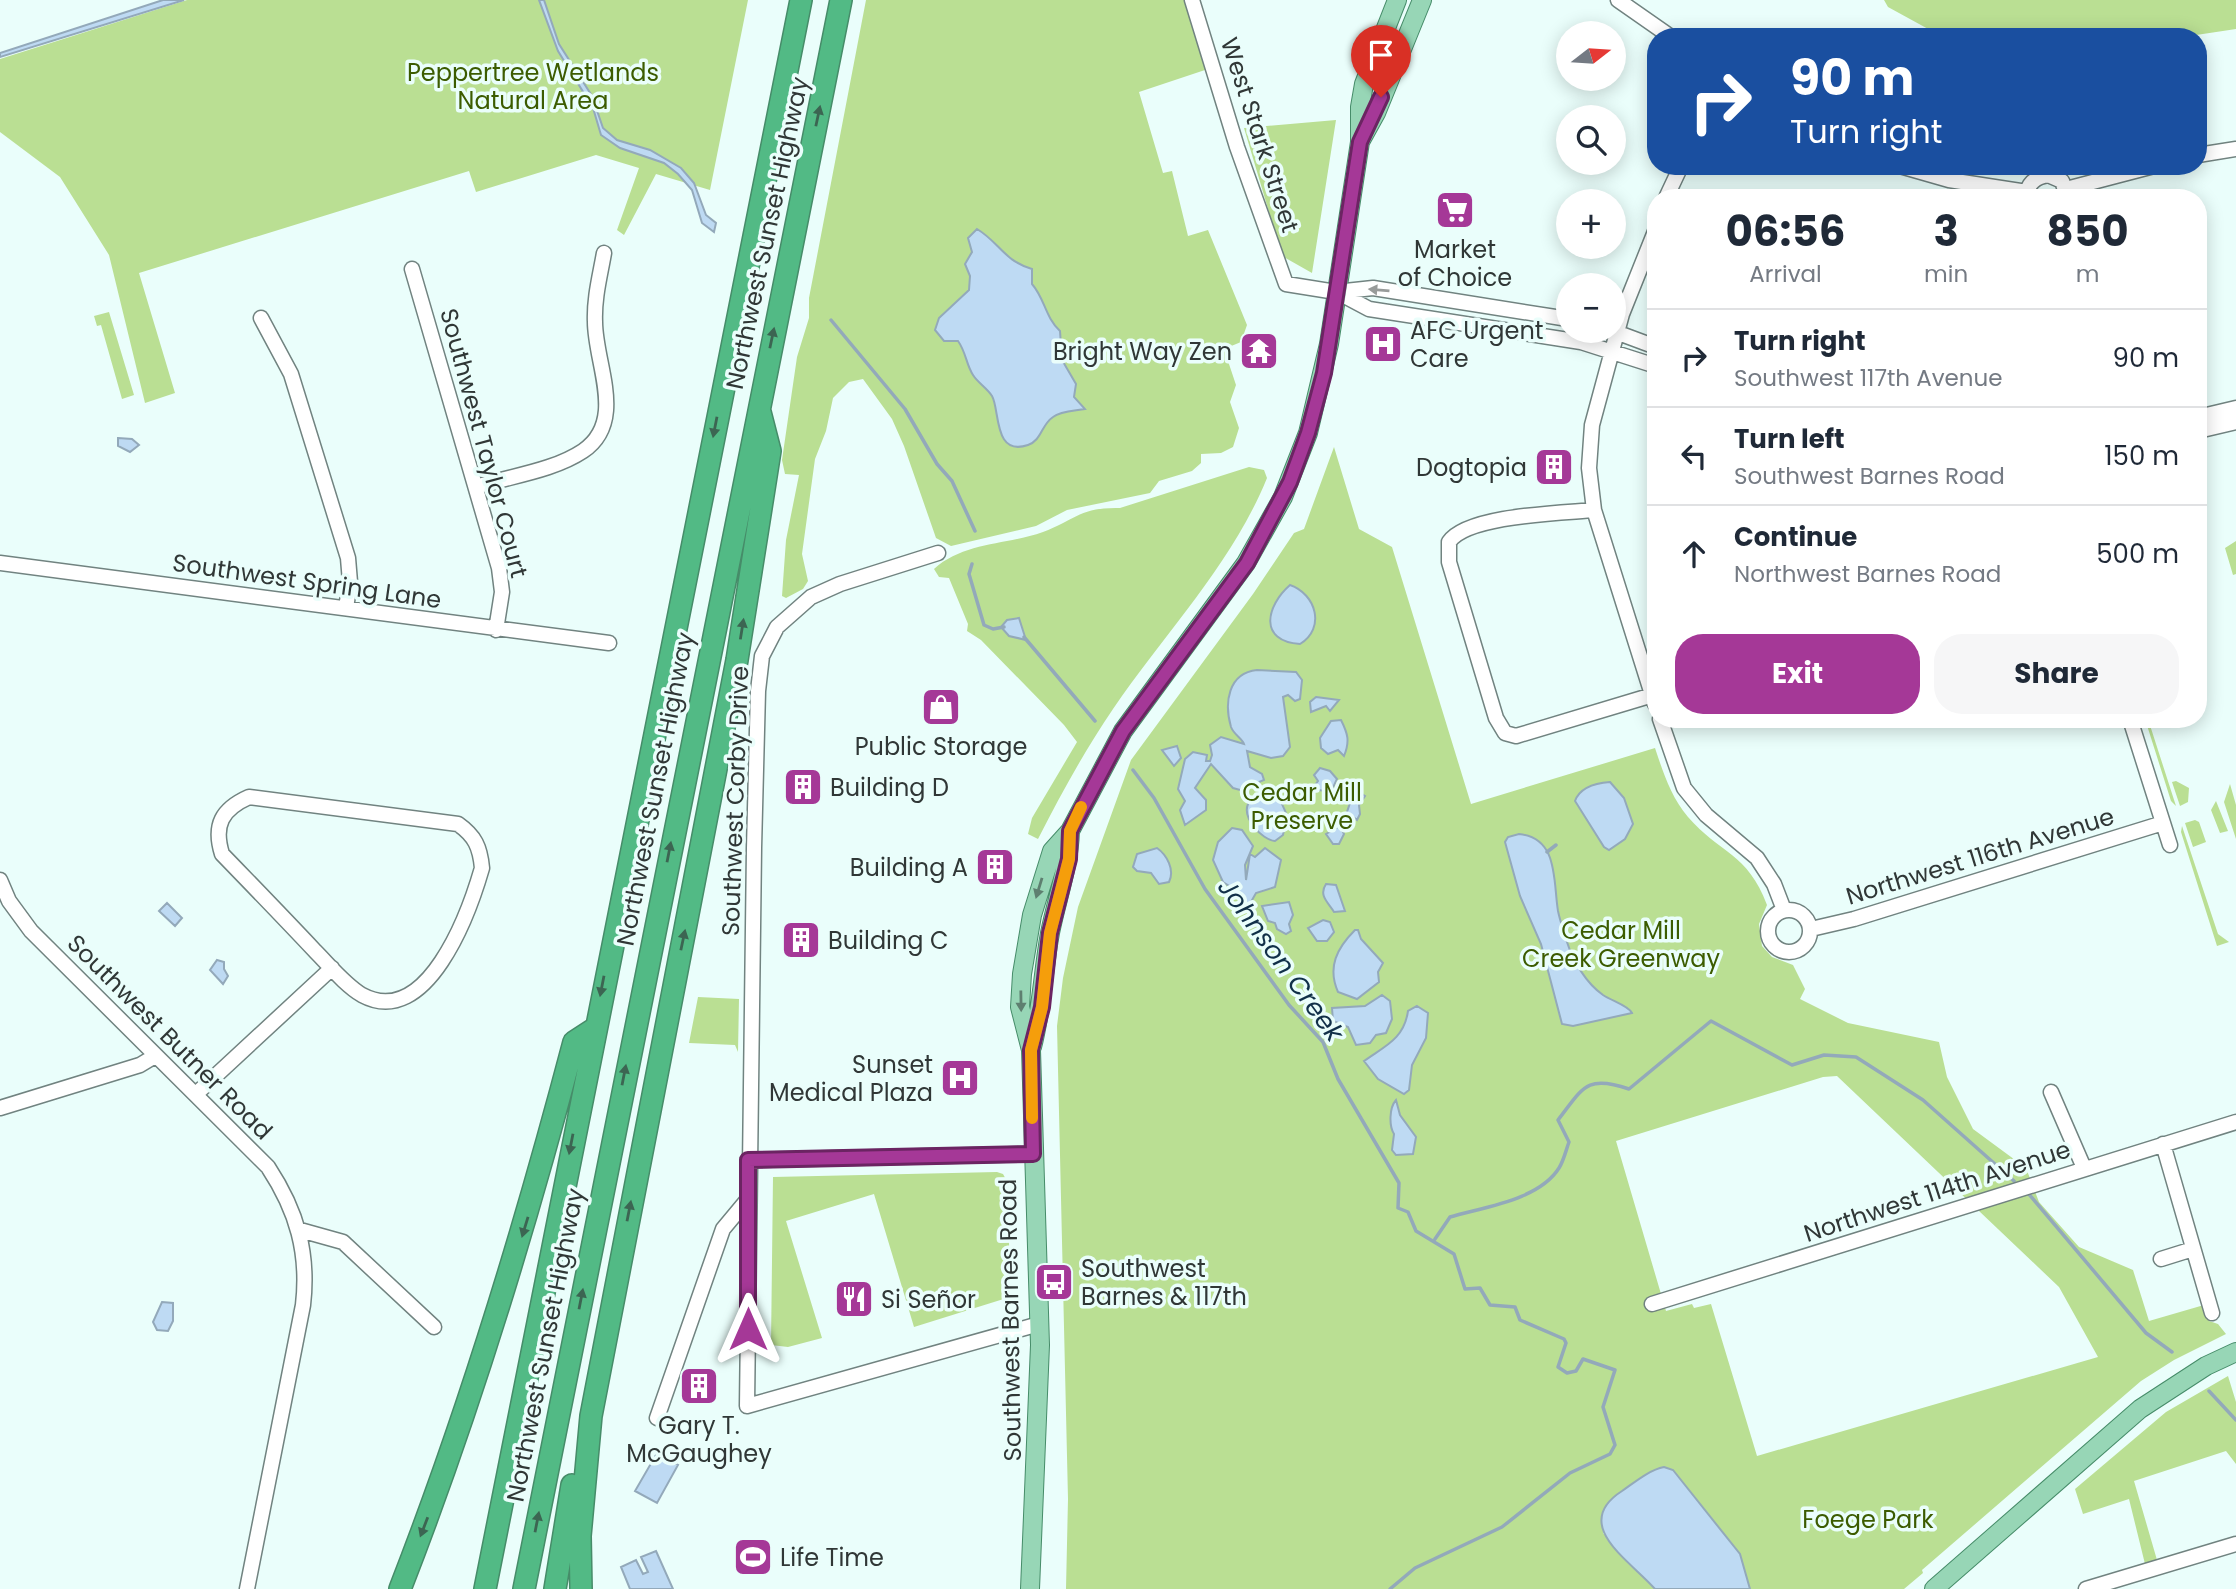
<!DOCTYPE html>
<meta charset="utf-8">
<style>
:root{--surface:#fff;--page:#f6f6f7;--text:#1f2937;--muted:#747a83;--line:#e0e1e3;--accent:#a53897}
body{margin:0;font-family:Poppins,sans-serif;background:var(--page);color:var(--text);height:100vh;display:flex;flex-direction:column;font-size:26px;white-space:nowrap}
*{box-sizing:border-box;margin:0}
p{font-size:23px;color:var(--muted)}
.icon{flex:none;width:38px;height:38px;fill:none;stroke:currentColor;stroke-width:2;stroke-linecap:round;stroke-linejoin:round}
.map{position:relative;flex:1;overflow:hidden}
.details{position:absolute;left:1647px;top:189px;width:560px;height:539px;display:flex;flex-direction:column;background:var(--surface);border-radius:28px;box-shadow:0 4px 18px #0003}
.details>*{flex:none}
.banner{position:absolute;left:1647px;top:28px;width:560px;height:147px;border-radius:28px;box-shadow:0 4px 18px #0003;background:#1a4fa0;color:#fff;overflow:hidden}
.needle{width:46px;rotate:73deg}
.buttons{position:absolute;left:1556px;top:21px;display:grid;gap:14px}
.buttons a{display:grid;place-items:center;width:70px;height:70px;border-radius:50%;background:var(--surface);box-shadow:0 4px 18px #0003;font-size:35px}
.pin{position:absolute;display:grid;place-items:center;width:60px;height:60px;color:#fff;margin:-72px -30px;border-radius:50% 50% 50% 0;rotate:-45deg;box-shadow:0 0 7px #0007}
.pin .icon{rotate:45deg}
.me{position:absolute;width:77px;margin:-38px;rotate:0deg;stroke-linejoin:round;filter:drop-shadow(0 0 5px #0008)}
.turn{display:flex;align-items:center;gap:24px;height:147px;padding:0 28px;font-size:32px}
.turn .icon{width:91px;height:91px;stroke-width:2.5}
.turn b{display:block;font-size:49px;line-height:60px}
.eta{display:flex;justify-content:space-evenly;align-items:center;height:119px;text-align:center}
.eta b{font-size:42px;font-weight:700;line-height:49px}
.button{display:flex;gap:14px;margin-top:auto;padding:14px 28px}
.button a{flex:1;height:80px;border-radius:28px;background:var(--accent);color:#fff;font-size:28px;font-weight:700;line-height:80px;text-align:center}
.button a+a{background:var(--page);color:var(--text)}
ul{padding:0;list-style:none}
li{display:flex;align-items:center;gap:21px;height:98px;padding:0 28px;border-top:2px solid var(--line)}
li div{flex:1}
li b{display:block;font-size:26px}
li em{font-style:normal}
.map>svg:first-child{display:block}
.green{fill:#badf93;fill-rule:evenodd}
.water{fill:#bedaf3;stroke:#93a9ba;stroke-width:2}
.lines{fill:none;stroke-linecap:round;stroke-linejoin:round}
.stream{stroke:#93a9ba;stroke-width:3.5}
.minor-casing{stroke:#718380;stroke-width:17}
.major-casing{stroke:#468c69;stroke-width:20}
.highway-casing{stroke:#468c69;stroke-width:24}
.minor{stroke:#fff;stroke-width:14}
.major{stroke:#97d6b6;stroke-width:18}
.highway{stroke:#52ba85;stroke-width:21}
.oneway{fill:#3c6552}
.oneway2{fill:#989b9a}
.oneway3{fill:#5e7f70}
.route-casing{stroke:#6b2462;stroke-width:18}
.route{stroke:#a53897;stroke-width:12}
.slow{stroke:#f59e0b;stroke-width:12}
.labels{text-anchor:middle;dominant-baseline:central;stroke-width:7;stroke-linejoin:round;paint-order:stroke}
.park-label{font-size:24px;fill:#3c5c00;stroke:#eafefb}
.street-label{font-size:24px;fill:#303736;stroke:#eafefb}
.poi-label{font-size:24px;fill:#303736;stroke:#eafefb;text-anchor:start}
.water-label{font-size:26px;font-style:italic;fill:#113048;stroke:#eafefb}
</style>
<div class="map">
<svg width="2236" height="1589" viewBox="0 0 2236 1589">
<rect width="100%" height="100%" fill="#eafefb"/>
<path class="green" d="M187 0H748L710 190 656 174 624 235 617 230 639 168 596 155 476 192 469 171 139 273 175 393 145 403 109 255 60 177 0 132V59Z
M866 0H1186L1208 69 1139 92 1163 173 1172 171 1188 236 1208 230 1247 325 1241 342 1224 349 1236 385 1230 402 1239 428 1233 447 1221 453 1201 454V463L1192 471 1159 481 1150 493 1067 510 1036 526 951 546 936 538 904 446 892 419 863 379 849 382 833 398 826 431 815 459 802 554 808 581 803 589 786 598 782 596 786 540 799 475 785 474 782 460 797 357 809 318V298Z
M1884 0H2236V29L2183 37H1936L1930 30 1888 7Z
M1336 120 1312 273 1282 256 1244 128Z
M109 312 134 395 122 399 101 325 97 326 94 316Z
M1334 447 1359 529 1392 547 1471 804 1655 748C1663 772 1671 797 1688 817 1719 853 1748 853 1767 905L1759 924 1762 946 1772 957 1793 965 1805 989 1800 999 1848 1023 1939 1042 1947 1077 1973 1129 2026 1168 2039 1202 2079 1247 2133 1270 2149 1321 2204 1305 2209 1321 2218 1324 2226 1334 2174 1360 2141 1381 1922 1570 1923 1573 1904 1589H1674L1604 1510 1603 1533 1655 1589H1066L1068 1499 1057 1026 1063 978 1078 907 1131 760 1253 594 1294 533 1304 529ZM1837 1076 2059 1287 2098 1357 1757 1456 1711 1304 1694 1308 1692 1304 1666 1311 1616 1141 1823 1077Z
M1249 467 1264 470 1267 478C1232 564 1165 633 1113 709 1085 750 1061 794 1038 839L1028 834 1032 818 1077 742 1064 725 981 640 967 631 968 624 949 578 939 577 934 569C964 542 1007 545 1043 532 1075 520 1080 507 1120 508Z
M2236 541V574L2233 575 2225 548Z
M2145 719H2148L2176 806 2171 801Z
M2176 781 2189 788 2188 802 2180 806 2172 782Z
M2230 784 2236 805V839L2224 802Z
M2216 801 2228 831 2220 833 2211 810Z
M2195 820 2199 822 2206 842 2193 847 2185 823Z
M2182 826 2218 934 2229 942 2217 946 2181 832Z
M698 997 739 999 738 1052 735 1045 689 1043Z
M997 1172 1003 1174 1008 1183 1010 1297 914 1327 874 1194 786 1221 822 1338 788 1347 771 1345 773 1177Z
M2228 1376 2236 1402V1464L2226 1451 2134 1481 2157 1560 2145 1564 2129 1499 2083 1514 2075 1489 2166 1412Z"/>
<path class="water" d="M163 0H184L0 57V53Z
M539 0H544L559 44 592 96 603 128 617 140 650 150 681 168 694 183 706 215 716 223 714 232 702 223 692 190 678 174 664 163 620 148 601 135 593 108 558 51Z
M977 229C999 242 1004 261 1032 269V284C1045 299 1045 317 1060 331L1062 360 1076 384 1074 397 1085 409C1075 411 1061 411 1053 417 1041 425 1042 440 1028 445 993 457 1000 409 992 396 987 388 978 383 973 375 966 364 966 352 958 341H944L935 330 939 318 969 290 970 276 965 264 972 252 968 238Z
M118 438 132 439 139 445 130 452 118 446Z
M1290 585C1316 594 1326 628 1300 644 1258 641 1266 606 1290 585Z
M1019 618 1026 640 1009 636 1001 627 1007 620Z
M1257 670 1296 672 1302 680 1300 699 1295 701 1288 695 1283 697 1290 747 1283 756 1271 758 1247 751 1250 767 1262 774 1264 780 1240 790 1233 788 1211 764 1195 788 1206 800V810L1185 825 1180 810 1185 801 1178 789 1185 759 1193 752 1207 755 1206 761H1210L1212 755 1210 745 1221 737 1244 744C1242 738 1234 735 1231 727 1224 703 1228 673 1257 670Z
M1316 697 1339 700 1330 711 1326 706 1311 712 1310 702Z
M1341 720C1348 734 1350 741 1344 756L1338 750 1328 754 1321 748 1320 738 1331 721Z
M1177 746 1181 758 1174 766 1162 750Z
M1320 768 1330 771 1337 779 1331 792 1312 789 1318 781 1314 775Z
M1610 782 1624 798 1633 824 1625 839 1609 850 1604 847 1575 801C1580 787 1597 783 1610 782Z
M1264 788 1277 793 1287 815 1283 835 1275 841C1262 840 1242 818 1248 804 1251 798 1260 793 1264 788Z
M1362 794 1365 796 1359 805 1360 814 1357 820 1347 812 1351 800Z
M1340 826 1344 834 1339 844H1333L1326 834Z
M1232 828 1242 830 1253 846 1245 865 1246 880 1250 854 1255 857 1265 848 1281 860 1275 887 1256 893 1248 907 1237 891 1223 882 1213 860 1218 842Z
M1519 834C1559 838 1553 881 1558 911 1560 921 1564 932 1567 942 1573 961 1586 983 1603 995 1612 1001 1629 1006 1632 1013L1573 1026 1562 1024 1541 944 1520 896 1505 842 1508 837Z
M1157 848C1167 855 1175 870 1169 882L1159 884 1151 873 1137 871 1133 867 1137 854Z
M1326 884 1336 885 1345 911 1334 912C1329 903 1318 896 1326 884Z
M1289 902 1293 915 1289 924 1291 931 1286 934 1277 929 1275 923 1268 921 1262 906Z
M167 903 182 918 175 926 159 911Z
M1323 920 1330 922 1334 932 1327 941H1317L1308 928Z
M1355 930H1358L1361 939 1383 963 1378 972 1379 982 1357 999 1338 992C1327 967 1337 948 1355 930Z
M217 960 224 962V969L228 976 223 984 210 970Z
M1382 995 1390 1001 1392 1019 1386 1033 1376 1035 1370 1043 1356 1045 1348 1027 1333 1021 1332 1008 1365 1006Z
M1417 1006 1428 1013 1426 1038 1412 1065 1409 1090 1404 1094 1378 1079 1364 1061C1385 1046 1404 1039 1408 1011Z
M1396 1100 1400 1115 1416 1137 1413 1154 1396 1155 1392 1150 1394 1134C1389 1126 1389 1108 1396 1100Z
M162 1302 173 1303V1321L168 1331 157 1330 153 1322Z
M657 1453 678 1465 657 1503 635 1491Z
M1664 1467 1673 1470 1740 1554 1750 1589H1655C1632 1562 1569 1525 1622 1491 1635 1482 1649 1470 1664 1467Z
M656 1551 673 1589H630L621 1567 636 1560 643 1574 648 1572 641 1557Z"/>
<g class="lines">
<path class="stream" d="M831 320 905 409 937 464 952 481 975 531
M972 564 969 574 984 625 993 629 1004 627
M1024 637 1095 721
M1133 770 1154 798 1205 889 1289 1005 1323 1042 1338 1079 1399 1183 1398 1208 1408 1212 1416 1231 1454 1254 1465 1289 1480 1288 1490 1305 1515 1307 1520 1320 1564 1339 1566 1343 1558 1367 1567 1373 1576 1371 1583 1359 1615 1370 1603 1407 1615 1445 1610 1454 1570 1473 1502 1527 1415 1568 1390 1589
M1547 852 1556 845
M2028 1193 2146 1333 2172 1352
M1435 1239 1450 1217C1484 1207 1539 1200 1559 1168 1564 1160 1566 1150 1569 1142L1558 1120C1583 1088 1586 1074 1629 1089L1711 1021 1792 1065 1824 1055 1856 1057 1923 1100 2014 1181
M2209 1391 2236 1420"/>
<g class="minor-casing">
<path id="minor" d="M1192 0 1237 147 1286 284 1336 292 1373 288 1568 319
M1618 0 1671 37
M2198 155 2236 149
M1900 166 1949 180 2027 192
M2066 189 2154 166
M1666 198 1681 166
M2027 198C2026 184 2035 177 2048 175L2062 181 2067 196
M412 269 499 568 502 592 496 630
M1337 292 1369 309 1581 342 1656 366
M261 318 291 374 348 558 350 582 346 608
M1613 331 1656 347
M2198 417 2236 408
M2198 431 2236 422
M476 487C510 476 553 471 583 451 627 421 595 364 595 322 594 298 600 276 604 253
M1594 510C1563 513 1467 515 1449 542V562L1496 718 1505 733 1516 736 1656 694
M938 553 840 584 811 597 777 627 762 656 758 691 754 848 747 1406 1039 1324
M0 563 609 643
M1655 704 1594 510 1589 468 1592 425 1622 314 1656 229
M1660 719 1684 788 1706 815 1757 858 1774 884 1784 910
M2130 719 2170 845
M249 797 458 824C475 836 480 847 482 868 469 913 427 1030 362 995 345 985 329 965 315 951 284 918 253 886 222 854 213 825 222 809 249 797Z
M0 880 9 901 31 931 268 1167C297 1211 309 1253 303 1305L247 1589
M1768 931a21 21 0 1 1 42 0a21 21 0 1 1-42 0Z
M1811 929 1854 919 2163 823
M2051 1092 2084 1168
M196 1094 332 968
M0 1108 140 1065 155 1056
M2163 1144 2212 1313
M748 1160 1033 1154
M300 1230 343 1242 434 1327
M2161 1259 2193 1249
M1652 1304 2236 1122
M657 1418 723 1229 748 1199
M2086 1589 2236 1544"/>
</g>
<g class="major-casing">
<path id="major" d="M1360 142 1376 113 1422 0
M1032 1047C1042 1009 1043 971 1050 933 1057 898 1069 866 1070 831
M1030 1589 1040 1345 1031 1050 1020 1007 1022 974 1032 915 1052 851 1070 831 1123 731 1246 563 1283 497 1308 433 1329 344 1360 142V107L1364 84 1397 0
M1934 1589 2140 1409 2206 1366 2236 1352"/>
</g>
<g class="highway-casing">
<path id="highway" d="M400 1589C470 1410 525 1228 574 1042L594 1029
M485 1589 801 0
M524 1589 841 0
M555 1589 572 1485
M581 1589 580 1536 591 1416 737 660 770 451 760 412"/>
</g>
<use href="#minor" class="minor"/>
<use href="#major" class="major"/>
<use href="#highway" class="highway"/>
</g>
<defs><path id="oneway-solid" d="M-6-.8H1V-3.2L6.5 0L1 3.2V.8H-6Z" transform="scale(1.75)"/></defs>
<g class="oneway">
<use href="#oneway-solid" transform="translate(818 116) rotate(-78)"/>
<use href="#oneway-solid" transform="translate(772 338) rotate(-78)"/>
<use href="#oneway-solid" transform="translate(715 427) rotate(101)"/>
<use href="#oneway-solid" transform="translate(742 629) rotate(-81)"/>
<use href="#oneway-solid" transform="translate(669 852) rotate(-79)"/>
<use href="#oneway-solid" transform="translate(683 940) rotate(-78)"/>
<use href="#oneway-solid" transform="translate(602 986) rotate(101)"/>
<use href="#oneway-solid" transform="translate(624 1075) rotate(-79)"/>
<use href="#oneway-solid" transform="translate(571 1144) rotate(101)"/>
<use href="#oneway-solid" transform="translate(629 1211) rotate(-79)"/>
<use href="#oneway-solid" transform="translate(525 1227) rotate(107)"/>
<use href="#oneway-solid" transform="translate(581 1299) rotate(-79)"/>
<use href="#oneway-solid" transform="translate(537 1522) rotate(-79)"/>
<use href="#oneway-solid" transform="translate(424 1527) rotate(111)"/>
</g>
<use class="oneway2" href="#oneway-solid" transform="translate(1379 290) rotate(-175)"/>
<g class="oneway3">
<use href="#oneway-solid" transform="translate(1039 888) rotate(107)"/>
<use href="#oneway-solid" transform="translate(1021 1001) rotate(89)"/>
</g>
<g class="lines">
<g class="route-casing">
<path id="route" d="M748 1329V1160L1033 1154 1031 1050 1042 1007 1050 933 1069 859 1070 831 1123 731 1247 563 1290 482 1308 433 1324 373 1360 142 1381 97"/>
</g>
<use href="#route" class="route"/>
<path class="slow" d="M1032 1118 1031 1050 1042 1007 1050 933 1069 859 1070 831 1081 807"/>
</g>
<defs>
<g id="supermarket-square" transform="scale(2.0125)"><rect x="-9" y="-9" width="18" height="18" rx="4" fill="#a53897" stroke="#eafefb"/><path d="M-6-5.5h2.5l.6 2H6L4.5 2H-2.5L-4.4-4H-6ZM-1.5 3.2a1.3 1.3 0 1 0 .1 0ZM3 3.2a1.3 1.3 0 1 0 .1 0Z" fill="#fff"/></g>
<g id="hospital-square" transform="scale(2.0125)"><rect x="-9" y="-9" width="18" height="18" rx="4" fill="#a53897" stroke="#eafefb"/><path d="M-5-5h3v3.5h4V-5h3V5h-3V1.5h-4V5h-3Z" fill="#fff"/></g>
<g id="temple-square" transform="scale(2.0125)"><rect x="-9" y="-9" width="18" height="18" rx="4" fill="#a53897" stroke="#eafefb"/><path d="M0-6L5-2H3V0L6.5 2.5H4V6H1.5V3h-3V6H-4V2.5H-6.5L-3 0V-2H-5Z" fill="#fff"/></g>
<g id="building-square" transform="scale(2.0125)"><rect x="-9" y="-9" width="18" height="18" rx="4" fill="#a53897" stroke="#eafefb"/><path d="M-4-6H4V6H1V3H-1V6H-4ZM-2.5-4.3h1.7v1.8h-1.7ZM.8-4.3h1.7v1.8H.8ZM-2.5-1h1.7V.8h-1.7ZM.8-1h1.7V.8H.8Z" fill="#fff"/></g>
<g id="shop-square" transform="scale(2.0125)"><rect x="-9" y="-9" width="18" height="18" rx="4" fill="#a53897" stroke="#eafefb"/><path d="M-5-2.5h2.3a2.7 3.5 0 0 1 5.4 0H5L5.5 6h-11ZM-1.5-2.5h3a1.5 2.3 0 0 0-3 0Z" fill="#fff"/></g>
<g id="bus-square" transform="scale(2.0125)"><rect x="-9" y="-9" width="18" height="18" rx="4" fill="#a53897" stroke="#eafefb"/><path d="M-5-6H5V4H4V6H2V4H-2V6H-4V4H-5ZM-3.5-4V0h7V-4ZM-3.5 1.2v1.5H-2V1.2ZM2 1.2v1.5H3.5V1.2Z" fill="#fff"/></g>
<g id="restaurant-square" transform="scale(2.0125)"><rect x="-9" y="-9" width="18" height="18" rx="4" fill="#a53897" stroke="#eafefb"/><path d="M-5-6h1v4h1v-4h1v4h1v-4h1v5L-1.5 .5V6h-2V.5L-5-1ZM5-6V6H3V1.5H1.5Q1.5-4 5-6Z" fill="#fff"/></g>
<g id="stadium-square" transform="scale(2.0125)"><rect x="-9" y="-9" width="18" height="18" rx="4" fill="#a53897" stroke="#eafefb"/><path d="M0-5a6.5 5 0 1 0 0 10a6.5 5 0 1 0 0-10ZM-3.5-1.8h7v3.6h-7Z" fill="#fff"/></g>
</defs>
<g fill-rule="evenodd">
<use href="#supermarket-square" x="1455" y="210"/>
<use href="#hospital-square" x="1383" y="344"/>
<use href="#temple-square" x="1259" y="351"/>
<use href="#building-square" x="1554" y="467"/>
<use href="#shop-square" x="941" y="707"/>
<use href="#building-square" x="803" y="787"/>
<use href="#building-square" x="995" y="867"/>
<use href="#building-square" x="801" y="940"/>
<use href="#hospital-square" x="960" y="1078"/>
<use href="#bus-square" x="1054" y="1282"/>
<use href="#restaurant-square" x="854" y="1299"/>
<use href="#building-square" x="699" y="1386"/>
<use href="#stadium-square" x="753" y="1557"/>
</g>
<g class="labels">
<g class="park-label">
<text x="533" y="72">Peppertree Wetlands<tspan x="533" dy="28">Natural Area</tspan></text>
<text x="1302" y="792">Cedar Mill<tspan x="1302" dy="28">Preserve</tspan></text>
<text x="1621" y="930">Cedar Mill<tspan x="1621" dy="28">Creek Greenway</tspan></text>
<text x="1868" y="1519">Foege Park</text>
</g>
<g class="street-label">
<text transform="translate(1260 135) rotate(72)">West Stark Street</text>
<text transform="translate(767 233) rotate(-78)">Northwest Sunset Highway</text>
<text transform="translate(484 443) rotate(75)">Southwest Taylor Court</text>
<text transform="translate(307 581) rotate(8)">Southwest Spring Lane</text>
<text transform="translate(655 789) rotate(-79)">Northwest Sunset Highway</text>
<text transform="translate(735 801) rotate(-88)">Southwest Corby Drive</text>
<text transform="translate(1980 856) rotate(-17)">Northwest 116th Avenue</text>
<text transform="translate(170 1037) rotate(45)">Southwest Butner Road</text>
<text transform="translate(1937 1191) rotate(-18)">Northwest 114th Avenue</text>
<text transform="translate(1010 1320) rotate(-91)">Southwest Barnes Road</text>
<text transform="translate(545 1345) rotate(-79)">Northwest Sunset Highway</text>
</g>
<g class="poi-label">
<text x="1455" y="249" text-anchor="middle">Market<tspan x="1455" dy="28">of Choice</tspan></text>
<text x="1410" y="330">AFC Urgent<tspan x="1410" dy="28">Care</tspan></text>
<text x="1232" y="351" text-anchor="end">Bright Way Zen</text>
<text x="1527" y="467" text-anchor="end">Dogtopia</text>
<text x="941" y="746" text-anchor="middle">Public Storage</text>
<text x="830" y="787">Building D</text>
<text x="968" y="867" text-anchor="end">Building A</text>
<text x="828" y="940">Building C</text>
<text x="933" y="1064" text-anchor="end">Sunset<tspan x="933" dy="28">Medical Plaza</tspan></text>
<text x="1081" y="1268">Southwest<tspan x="1081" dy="28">Barnes &amp; 117th</tspan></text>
<text x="881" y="1299">Si Señor</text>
<text x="699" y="1425" text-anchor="middle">Gary T.<tspan x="699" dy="28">McGaughey</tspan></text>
<text x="780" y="1557">Life Time</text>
</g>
<g class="water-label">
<text transform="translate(1281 960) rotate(54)">Johnson Creek</text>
</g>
</g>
</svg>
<div class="buttons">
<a><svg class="needle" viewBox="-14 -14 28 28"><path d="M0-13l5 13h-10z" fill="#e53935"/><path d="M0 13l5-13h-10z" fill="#747a83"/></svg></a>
<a><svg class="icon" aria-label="search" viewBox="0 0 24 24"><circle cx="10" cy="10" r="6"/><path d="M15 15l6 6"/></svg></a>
<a>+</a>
<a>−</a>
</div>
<div class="pin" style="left:1381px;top:97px;background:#d93025"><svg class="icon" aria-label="arrive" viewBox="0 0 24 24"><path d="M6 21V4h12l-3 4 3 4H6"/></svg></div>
<svg class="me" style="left:748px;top:1329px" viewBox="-20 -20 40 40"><path d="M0-17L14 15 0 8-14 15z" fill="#a53897" stroke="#fff" stroke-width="4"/></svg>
<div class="banner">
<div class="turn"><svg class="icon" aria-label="right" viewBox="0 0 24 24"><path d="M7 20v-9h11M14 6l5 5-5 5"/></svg><div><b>90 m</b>Turn right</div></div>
</div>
<section class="details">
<div class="eta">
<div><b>06:56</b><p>Arrival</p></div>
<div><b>3</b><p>min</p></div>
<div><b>850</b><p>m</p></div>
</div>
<ul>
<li><svg class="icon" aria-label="right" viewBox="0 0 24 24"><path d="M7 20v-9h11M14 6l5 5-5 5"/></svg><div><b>Turn right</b><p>Southwest 117th Avenue</p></div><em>90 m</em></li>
<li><svg class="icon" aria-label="left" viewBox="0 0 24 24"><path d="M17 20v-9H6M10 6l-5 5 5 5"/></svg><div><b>Turn left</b><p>Southwest Barnes Road</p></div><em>150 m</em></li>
<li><svg class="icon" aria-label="ahead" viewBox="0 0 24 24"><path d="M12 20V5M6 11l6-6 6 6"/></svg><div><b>Continue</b><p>Northwest Barnes Road</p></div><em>500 m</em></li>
</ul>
<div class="button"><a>Exit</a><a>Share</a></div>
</section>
</div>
